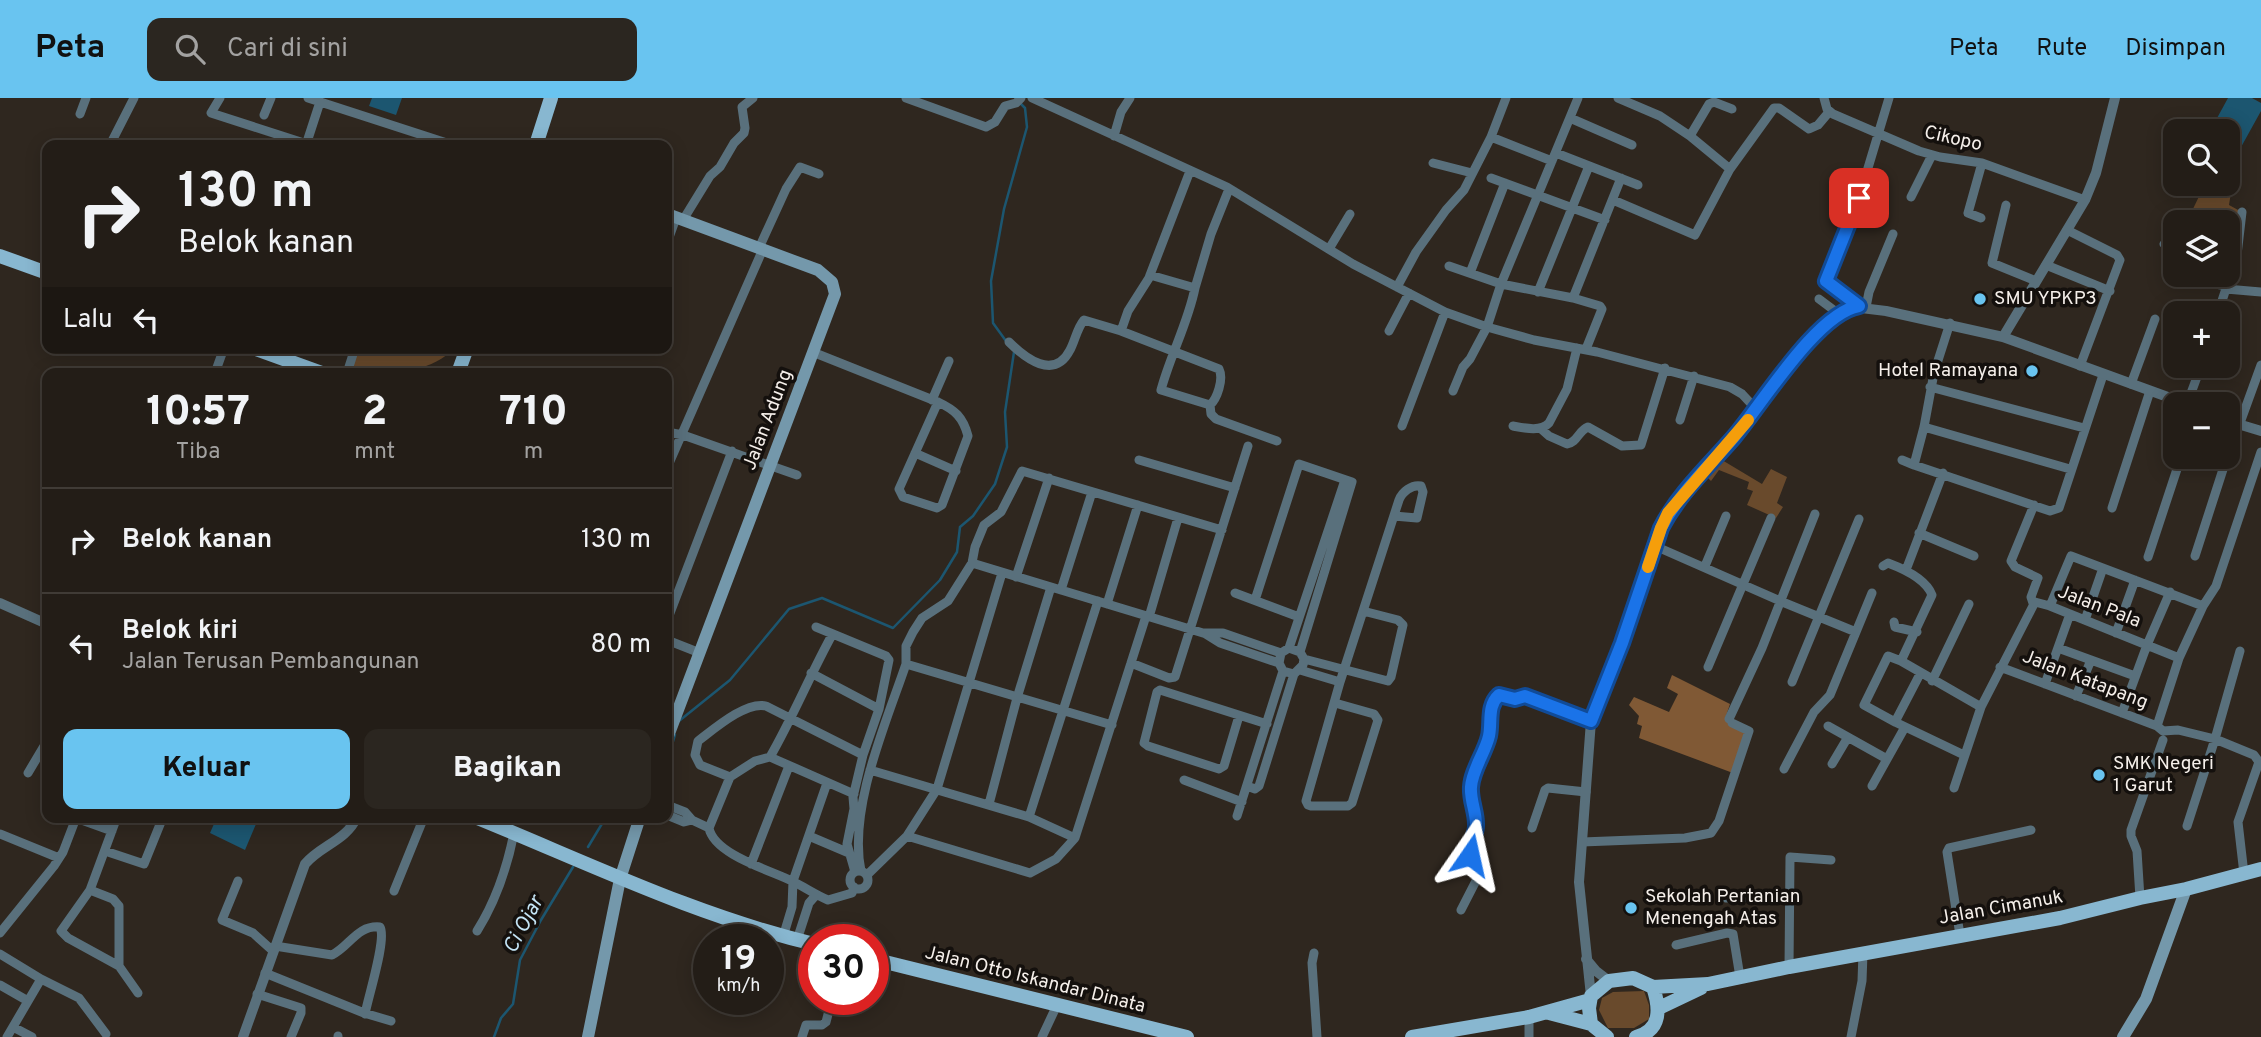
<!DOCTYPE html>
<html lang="id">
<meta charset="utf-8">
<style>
:root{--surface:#231d17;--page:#2b2620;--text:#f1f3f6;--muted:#a3a2a1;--line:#403b36;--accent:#69c4f0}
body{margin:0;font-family:Overpass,sans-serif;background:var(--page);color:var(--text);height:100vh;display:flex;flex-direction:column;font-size:26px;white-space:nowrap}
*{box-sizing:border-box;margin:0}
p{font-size:23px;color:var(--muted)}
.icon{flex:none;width:38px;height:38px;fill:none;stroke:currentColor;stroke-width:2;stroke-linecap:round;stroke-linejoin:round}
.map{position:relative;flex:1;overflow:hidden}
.panel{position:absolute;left:42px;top:270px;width:630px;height:455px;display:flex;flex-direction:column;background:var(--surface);border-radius:14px;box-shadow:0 4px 18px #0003,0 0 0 2px var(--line)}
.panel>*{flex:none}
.banner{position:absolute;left:42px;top:42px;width:630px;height:214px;border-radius:14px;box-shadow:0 4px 18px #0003,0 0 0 2px var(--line);background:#231d17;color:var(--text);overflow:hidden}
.buttons{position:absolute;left:2163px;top:21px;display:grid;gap:14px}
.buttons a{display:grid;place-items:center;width:77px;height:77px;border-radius:14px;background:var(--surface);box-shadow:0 4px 18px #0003,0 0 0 2px var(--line);font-size:35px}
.speed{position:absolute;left:693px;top:826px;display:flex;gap:14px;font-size:35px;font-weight:700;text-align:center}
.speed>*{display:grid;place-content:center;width:91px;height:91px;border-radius:50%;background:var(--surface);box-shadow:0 4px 18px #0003,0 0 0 2px var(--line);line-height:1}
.speed small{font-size:18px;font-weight:400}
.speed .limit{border:10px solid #d22;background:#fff;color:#111}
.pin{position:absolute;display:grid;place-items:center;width:60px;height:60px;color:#fff;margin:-30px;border-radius:14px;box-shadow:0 4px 10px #0006}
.me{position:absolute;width:77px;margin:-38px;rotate:11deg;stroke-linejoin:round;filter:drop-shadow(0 0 5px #0008)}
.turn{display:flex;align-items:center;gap:24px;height:147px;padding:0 21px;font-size:32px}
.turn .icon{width:91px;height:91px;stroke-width:2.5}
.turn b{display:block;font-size:49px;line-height:60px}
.then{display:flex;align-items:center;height:66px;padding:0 21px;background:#0003;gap:14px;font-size:26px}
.eta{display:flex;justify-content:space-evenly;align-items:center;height:119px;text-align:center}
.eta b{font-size:42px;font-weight:800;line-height:49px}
.action{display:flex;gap:14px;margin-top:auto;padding:14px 21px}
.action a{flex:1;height:80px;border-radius:14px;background:var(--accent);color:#111;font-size:28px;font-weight:800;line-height:80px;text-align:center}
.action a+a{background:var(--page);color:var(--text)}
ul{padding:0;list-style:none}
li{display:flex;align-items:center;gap:21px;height:105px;padding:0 21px;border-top:2px solid var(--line)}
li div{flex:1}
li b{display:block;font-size:26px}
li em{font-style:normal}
header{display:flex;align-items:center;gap:42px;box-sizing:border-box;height:98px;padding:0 35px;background:var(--accent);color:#111}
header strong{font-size:33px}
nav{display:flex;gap:38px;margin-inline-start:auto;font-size:24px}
.search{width:490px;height:63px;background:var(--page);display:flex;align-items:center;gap:18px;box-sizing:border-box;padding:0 24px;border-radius:14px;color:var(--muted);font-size:26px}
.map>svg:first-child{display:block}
.green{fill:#694a2c}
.forest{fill:#805935}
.water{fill:#1c5670}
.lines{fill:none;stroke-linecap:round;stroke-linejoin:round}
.stream{stroke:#1c5670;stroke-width:2.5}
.minor{stroke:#59707c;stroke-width:9}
.tertiary{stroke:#59707c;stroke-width:10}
.secondary{stroke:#7498ab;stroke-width:12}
.primary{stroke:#88b7d0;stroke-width:14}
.route-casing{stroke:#114b97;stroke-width:18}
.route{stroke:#1a73e8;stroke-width:12}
.slow{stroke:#f59e0b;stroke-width:12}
.poi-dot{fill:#69c4f0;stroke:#14100d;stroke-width:2.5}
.labels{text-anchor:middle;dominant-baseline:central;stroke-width:7;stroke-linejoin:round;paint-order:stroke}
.street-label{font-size:19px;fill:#f5efea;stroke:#14100d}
.poi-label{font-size:19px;fill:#f5efea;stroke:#14100d;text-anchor:start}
.water-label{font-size:21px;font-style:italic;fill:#c4e4f5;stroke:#14100d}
</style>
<header>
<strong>Peta</strong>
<div class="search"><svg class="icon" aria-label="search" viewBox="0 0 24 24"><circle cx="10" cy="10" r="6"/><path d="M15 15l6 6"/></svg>Cari di sini</div>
<nav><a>Peta</a><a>Rute</a><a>Disimpan</a></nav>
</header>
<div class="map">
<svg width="2261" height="939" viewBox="0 0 2261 939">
<rect width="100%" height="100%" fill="#2f271f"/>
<path class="green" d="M2205 86 2231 94 2229 107 2240 113 2235 132H2228V124L2194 123 2195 118 2191 115Z
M354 250H455C426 279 382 275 345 275Z
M1722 362 1762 386 1771 371 1787 379 1777 405 1783 409 1776 420 1747 407 1753 393 1747 391 1749 384 1719 372 1711 383 1704 376Z
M1644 893 1649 907V921L1634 930H1608L1599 912 1602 900 1613 894Z"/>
<path class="forest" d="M1672 577 1730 606 1725 621 1746 634 1733 675 1639 640 1642 628 1637 626 1639 618 1629 607 1634 599 1669 614 1678 596 1667 590Z"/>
<path class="water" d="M372 0H402L396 17 369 8Z
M2228 0H2252L2261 5V13L2235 60 2228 56V33H2210Z
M217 719H259L245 752 210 735Z"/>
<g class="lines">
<path class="stream" d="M1006 243 993 225 991 183 1004 111 1027 29 1025 10 1020 5
M679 623 730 582 789 511 822 500 893 530 940 482 957 454 960 429 973 418 995 386 1007 349 1005 314 1014 254
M667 663 675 637
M588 749 606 719
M494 939 501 920 513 906 520 862 541 822 573 769"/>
<path class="minor" d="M220 0 211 15 307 46
M308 0 453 47
M906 0 986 29 995 24 1005 8 1016 5 1021 0
M1032 0 1227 89 1353 166 1445 214 1487 229 1534 242 1597 254 1730 289 1742 296 1756 311
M1506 0 1491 39 1552 63
M1618 0 1660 18 1690 38 1709 6 1714 4 1732 11
M1824 0 1827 11 1833 16 1919 53 1940 59 1982 65 2085 102
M80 16 86 0
M264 17 271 0
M1570 20 1632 47
M1114 38 1121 14 1130 0
M1690 38 1730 71
M110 47 134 0
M306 47 320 4
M1556 55 1638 87
M1433 65 1472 75
M1491 80 1605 122
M1911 99 1932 57
M1613 102 1695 137 1730 71 1774 10H1779L1809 31 1818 27 1829 14
M2006 107 1992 165 2036 183
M1981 120 1968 115 1982 65
M683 122 710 78 720 69 734 45 744 35 745 30 742 9 753 0
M2067 132 2117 157 2120 162 2080 268
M667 145 676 120
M2164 146 2169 143 2175 144
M759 150 786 91 800 69 819 76
M1329 151 1350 116
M2046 167 2110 193
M1449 168 1501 186 1573 200 1600 208 1602 211 1586 251
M1470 175 1505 85
M1150 177 1195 190C1188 225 1170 258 1161 292L1210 307C1217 301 1224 281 1219 271L1121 233 1128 213 1149 180 1150 177 1190 73
M2174 179 2227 188
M1397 189 1416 154 1446 112 1464 92 1491 39
M1195 190 1211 136 1229 91
M2226 191 2261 194
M1538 194 1589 68
M1573 200 1621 80
M1819 201 1839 216
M1859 208 1827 183 1859 100 1889 0
M1866 209 1869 194 1893 136
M2218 215 2237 157 2242 114
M1950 225 1934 275 1924 329 1914 367 2050 413 2059 410 2103 277
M1389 233 1409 195
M1009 244C1025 260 1054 283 1070 252 1075 243 1077 230 1084 222L1121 233
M815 255 938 304 899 391 903 399 937 410 942 407 968 338C963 319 955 312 938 304
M215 275 224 250
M347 275 355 250
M2131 286 2155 221
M1930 289 2084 330
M1453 293 1463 269 1470 261 1487 229 1501 186 1578 0
M932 302 949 263
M2187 306 2201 268
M1210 307 1211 316 1216 321 1277 343
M1680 322 1694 278
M1402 328 1445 214
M1513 328C1524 330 1541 334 1549 325L1567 291 1577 250
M1924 329 2070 371
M1540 330 1549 338 1567 346C1577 345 1578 333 1588 329L1622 348 1641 347 1665 270
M667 334 683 337 797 377
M915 355 956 373
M2228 358 2261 267
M1139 362 1235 390
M1902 362 1914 367
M667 370 763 151
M2112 410 2150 293
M1919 435 1974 458
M1655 448 1780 503 1856 534 1830 597 1814 614 1784 671
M2195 458 2227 359
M2148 459 2181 359
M972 465 975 449 984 427 1001 414 1022 373 1222 432
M1705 468 1726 418
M1883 468 1888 465C1904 471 1926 481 1932 497L1901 563 1981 609 2035 504 2050 508 2179 560
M1906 472 1943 375
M1016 479 1049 380
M1061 492 1092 394
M1235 495 1299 519
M1255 502 1299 366 1352 384 1300 554 1304 561 1303 567 1294 576 1283 573 1279 565 1281 555 1289 550 1300 554
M2033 505 2031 499 2038 480 2015 469 2011 463 2034 407
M1107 506 1138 407
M2050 508 2071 458 2203 508
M1149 519 1178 420
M2085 522 2103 470
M667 523 732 353
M1894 524 1895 529 1917 534
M816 529 886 558 889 562 879 611 863 657 853 699 854 711 847 746 855 774
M1856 534 1872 495
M1204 535 1220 545 1279 565
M2116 535 2135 482
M667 542 700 555
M1289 550 1345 382
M2058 550 2135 578
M2240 553 2215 641 2254 657 2259 664 2238 724 2244 776
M1304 561 1388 583 1391 579 1403 527 1398 522 1363 513
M1131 565 1169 580 1175 579 1248 348
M906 566 1112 627
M1708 569 1771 420
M2000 569 2157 628 2163 633 2178 632 2215 641 2187 728
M1300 572 1340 584
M811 575 879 611
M1920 576 1895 624 1964 657
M1932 583 1969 506
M1792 584 1859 421
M2045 586 2070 516
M2076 598 2091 562
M1335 605 1374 616 1378 622 1352 705 1348 708H1311L1308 707 1306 703 1340 584 1399 402C1402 394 1412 386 1421 388L1423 394 1417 420 1394 418
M2122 615 2147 547 2170 494
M1239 618 1224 668 1219 671 1148 648 1144 645 1157 594 1160 592 1267 626
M1729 621 1762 550 1815 416
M1895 624 1864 607 1888 558 1901 563
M1828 628 1887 661
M2157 628 2179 560 2203 508 2216 488 2261 354
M770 659C793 619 810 577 832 537
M1832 666 1848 639
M870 672 1029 719 1075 740 1146 518
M28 675 47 643
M730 679 755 663 770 659 854 696
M1184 682 1242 704
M1247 688 1255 691 1259 688 1294 576
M1872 688 1905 629
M1954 690 1981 609
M989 706 1017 600 1051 489
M667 707 685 714 692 722 709 730C714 757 773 773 794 784 806 790 816 797 828 802L852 795 854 789
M46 710H47
M667 717 684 724 692 722
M1237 718 1283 573
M117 719 90 792 61 833 68 840 119 868
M1029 719 1098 503
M709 730 730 679 700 667 695 657 698 643C714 631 746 603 766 608L863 657
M1532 730 1545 692 1548 690 1586 694
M0 736 59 760
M809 738 849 755
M907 738 1030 775 1056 761 1075 740
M1582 744 1685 740 1711 735 1719 723 1749 633 1732 625
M105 753 144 766 163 719
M751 766 789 668
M861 773C848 711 886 625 906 566V548L913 534 922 520 948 503 972 465 1203 535H1223L1281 555
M850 782a9 9 0 1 1 18 0a9 9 0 1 1-18 0Z
M867 777 907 738 937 691 1002 475
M238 783 222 822 253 835 273 853
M90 792 113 801 119 808V868L138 895
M394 793 424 719
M1726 800 1790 798
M2140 800 2137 753 2131 738V732L2163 642
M1461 812 1480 775V770L1472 762 1468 751 1477 728 1471 706V690L1488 640 1492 610 1496 600 1499 597 1515 601 1525 598 1591 623
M477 833C496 803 507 770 514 735
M0 835 54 768 63 754 76 720 112 733
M1960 837 1947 754 1949 750 2031 732
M783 839 792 809 793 783 827 685
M797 842 809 805 816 797
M1676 847 1727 835 1733 836 1740 879
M275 848 332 857C350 848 357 827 380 829 387 841 368 899 365 916
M1314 855 1312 865 1317 939
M0 856 41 881 7 939
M1789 869 1790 759 1831 762
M265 875 364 915 391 923
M41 881 79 900 106 936
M0 887 28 903
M257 896 301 910V915L291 939
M13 929 32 939
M338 939V938
M802 939 806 927H822L826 924 832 901
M1042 939 1057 907
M1529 939V919
M1851 939 1862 883 1863 855"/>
<path class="tertiary" d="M2003 239 2085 102 2096 75 2115 0
M2228 323 2261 333
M0 505 47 526
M1586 861 1596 873 1609 883
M1591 898 1579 784 1591 623 1621 545 1661 431 1668 416 1685 394 1734 339 1797 256 1839 216 1853 209 1886 213 2003 239 2187 306
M243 939 305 766C321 747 346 743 357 719"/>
<path class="secondary" d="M667 116 818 172 832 184 835 196 667 641
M588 939 620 781 640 719
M2123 939 2146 901 2186 791"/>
<path class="primary" d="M536 47 551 0
M0 158 47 175
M253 250 322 275
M458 275 467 250
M475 719C586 764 696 818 814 846
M873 861 1187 939
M1659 910 1701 890
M1549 915 1591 926
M1412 939 1529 919 1590 902
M1607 939 1591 926 1589 910 1591 898 1609 883 1633 880 1653 889 1708 886 1789 869 2060 820 2140 800 2186 791 2261 771
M1636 939C1662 932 1660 910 1653 889"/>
</g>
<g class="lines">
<g class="route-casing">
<path id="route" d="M1470 757C1467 746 1477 738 1476 726 1476 713 1470 702 1471 689 1472 672 1485 655 1489 638 1492 624 1487 608 1499 597L1515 601 1525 598 1591 623 1622 545 1661 430C1679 395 1709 368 1734 339 1762 306 1817 215 1859 208L1826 183 1859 100"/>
</g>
<use href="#route" class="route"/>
<path class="slow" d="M1648 469 1661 430 1668 415 1748 322"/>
</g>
<g class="poi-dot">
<circle cx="1980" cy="201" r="7"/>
<circle cx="2032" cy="273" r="7"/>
<circle cx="2099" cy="677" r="7"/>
<circle cx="1631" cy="810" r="7"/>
</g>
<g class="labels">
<g class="street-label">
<text transform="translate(1953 41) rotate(13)">Cikopo</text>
<text transform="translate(768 322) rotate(-69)">Jalan Adung</text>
<text transform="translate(2099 509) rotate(21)">Jalan Pala</text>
<text transform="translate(2085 582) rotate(21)">Jalan Katapang</text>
<text transform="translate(2001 810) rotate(-10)">Jalan Cimanuk</text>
<text transform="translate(1035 882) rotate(14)">Jalan Otto Iskandar Dinata</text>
</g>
<g class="poi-label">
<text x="1994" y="201">SMU YPKP3</text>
<text x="2018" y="273" text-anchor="end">Hotel Ramayana</text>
<text x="2113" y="666">SMK Negeri<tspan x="2113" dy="22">1 Garut</tspan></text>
<text x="1645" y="799">Sekolah Pertanian<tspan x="1645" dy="22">Menengah Atas</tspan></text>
</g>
<g class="water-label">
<text transform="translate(524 827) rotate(-62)">Ci Ojar</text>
</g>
</g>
</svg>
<div class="buttons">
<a><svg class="icon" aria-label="search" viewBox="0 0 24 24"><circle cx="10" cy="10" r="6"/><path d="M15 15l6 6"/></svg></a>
<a><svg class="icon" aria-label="layers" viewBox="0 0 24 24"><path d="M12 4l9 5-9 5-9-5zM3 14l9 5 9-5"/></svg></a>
<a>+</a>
<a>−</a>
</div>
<div class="speed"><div>19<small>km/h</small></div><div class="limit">30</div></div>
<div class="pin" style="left:1859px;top:100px;background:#d93025"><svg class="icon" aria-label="arrive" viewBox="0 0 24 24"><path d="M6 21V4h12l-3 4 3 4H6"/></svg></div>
<svg class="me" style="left:1470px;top:757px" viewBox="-20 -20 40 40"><path d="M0-17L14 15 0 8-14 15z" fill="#1a73e8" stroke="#fff" stroke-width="4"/></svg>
<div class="banner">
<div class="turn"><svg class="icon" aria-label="right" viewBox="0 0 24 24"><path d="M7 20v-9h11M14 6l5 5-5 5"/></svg><div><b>130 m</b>Belok kanan</div></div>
<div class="then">Lalu<svg class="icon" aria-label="left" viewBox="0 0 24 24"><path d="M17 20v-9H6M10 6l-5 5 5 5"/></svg></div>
</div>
<section class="panel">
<div class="eta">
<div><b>10:57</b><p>Tiba</p></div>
<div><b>2</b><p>mnt</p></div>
<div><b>710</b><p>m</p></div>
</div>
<ul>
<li><svg class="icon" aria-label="right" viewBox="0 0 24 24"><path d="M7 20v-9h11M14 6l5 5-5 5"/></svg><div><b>Belok kanan</b></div><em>130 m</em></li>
<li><svg class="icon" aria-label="left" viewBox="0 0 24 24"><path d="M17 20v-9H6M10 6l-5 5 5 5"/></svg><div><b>Belok kiri</b><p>Jalan Terusan Pembangunan</p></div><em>80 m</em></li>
</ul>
<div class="action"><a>Keluar</a><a>Bagikan</a></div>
</section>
</div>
